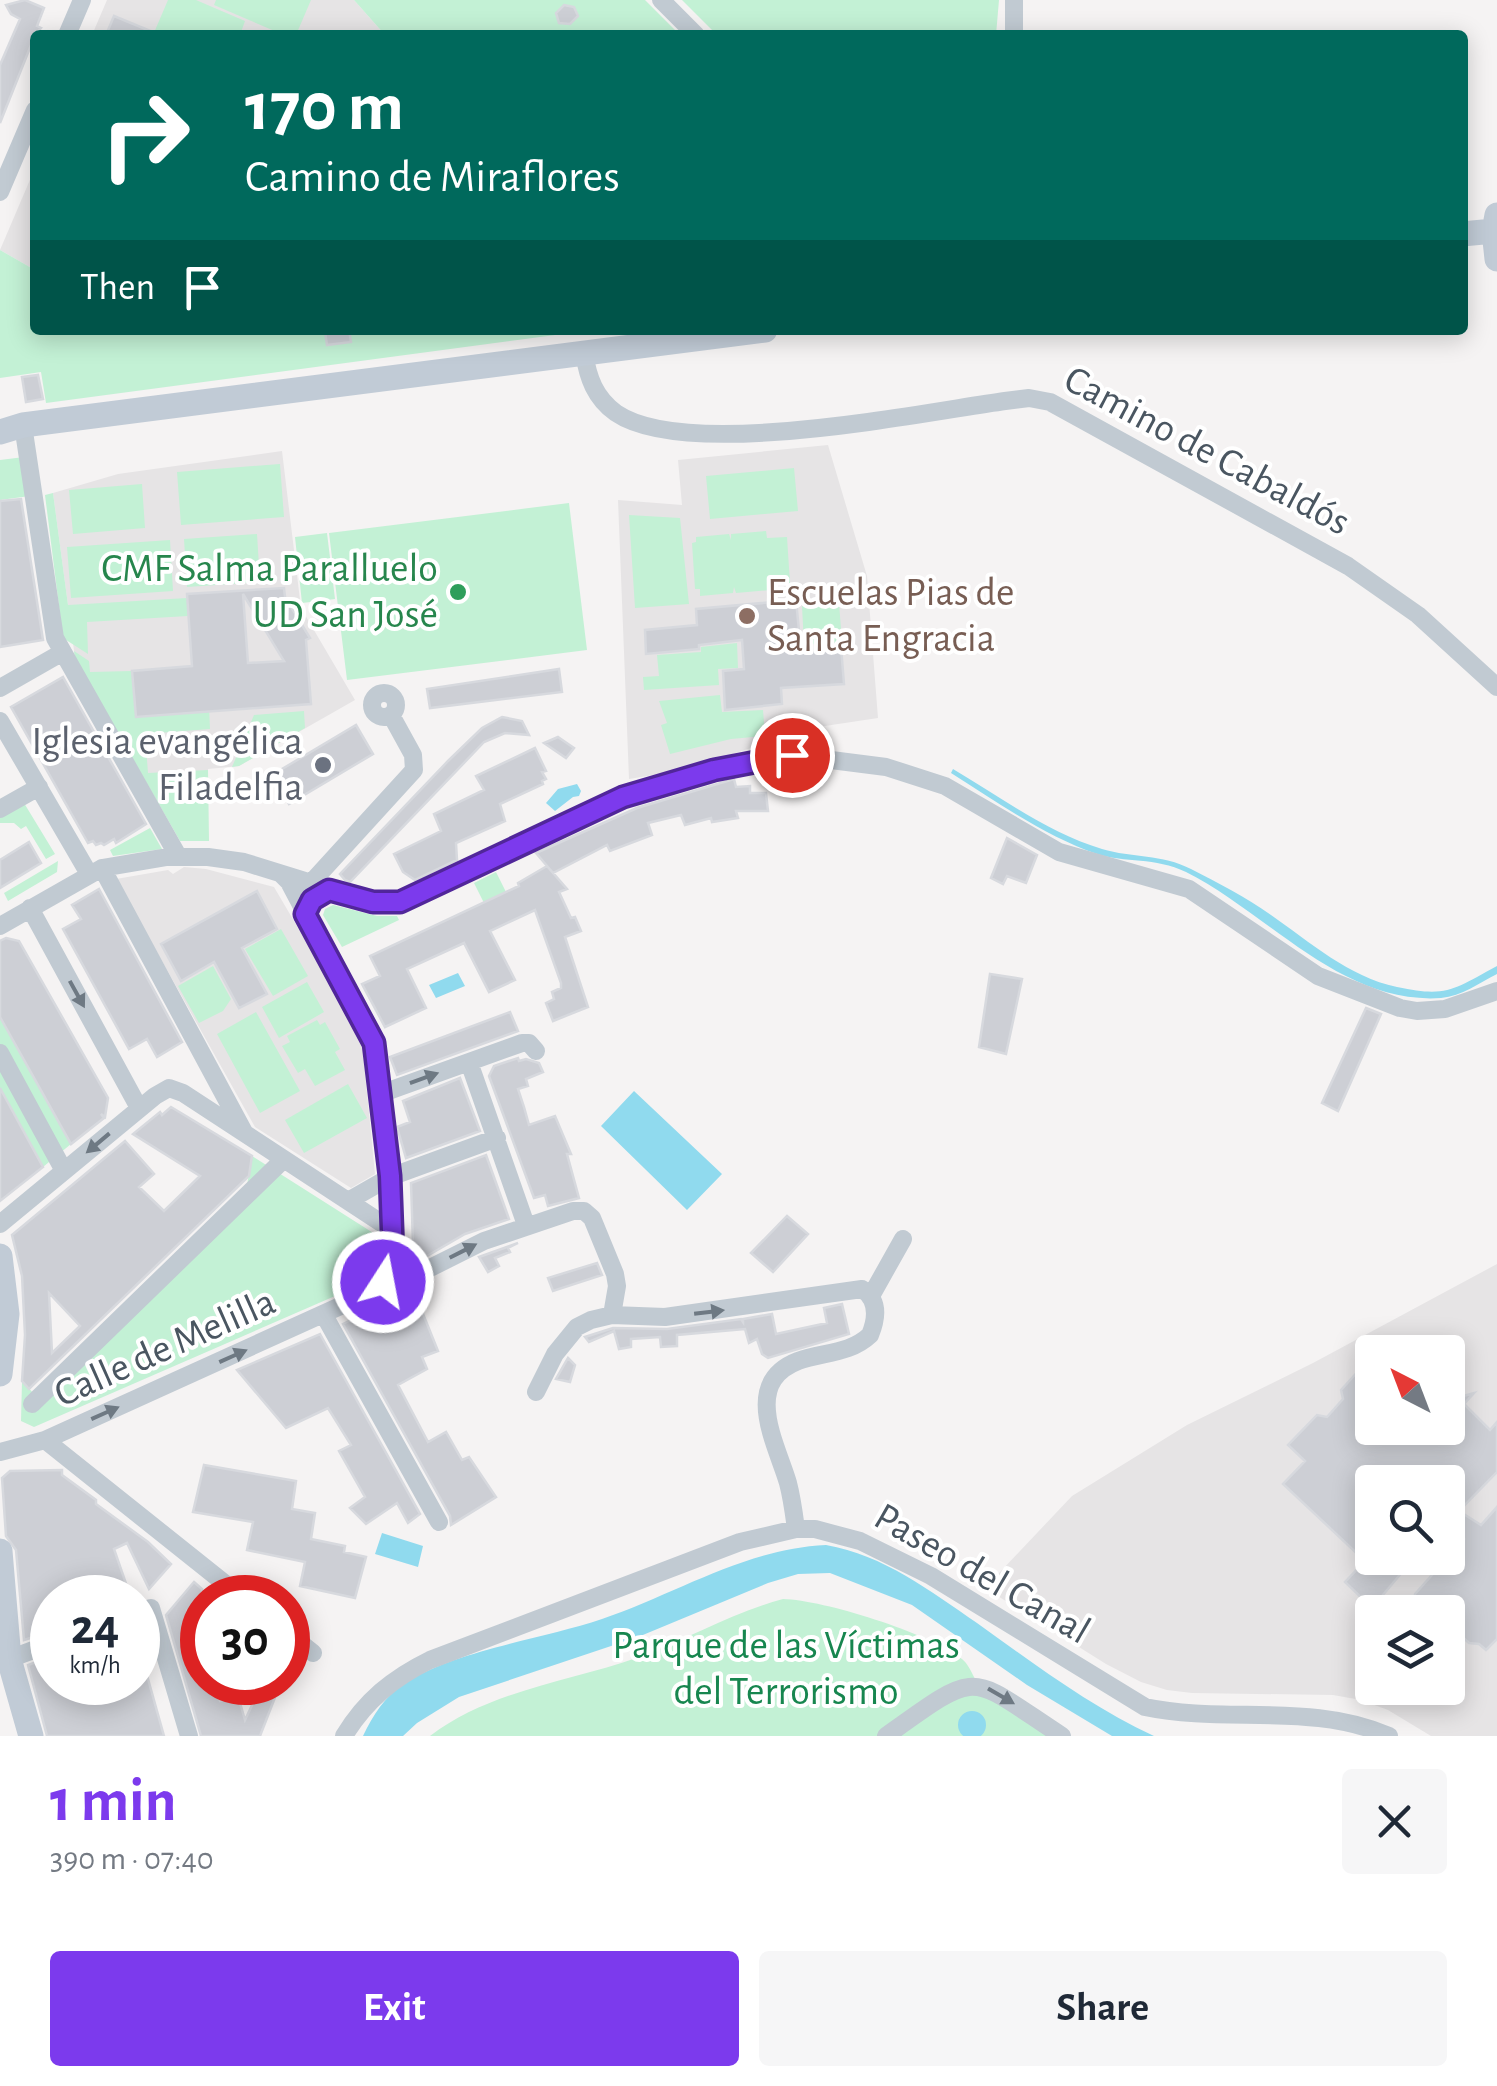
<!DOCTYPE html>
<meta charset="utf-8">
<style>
:root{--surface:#fff;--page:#f6f6f7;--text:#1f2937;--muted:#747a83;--accent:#7c3aed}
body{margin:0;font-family:"Alegreya Sans",sans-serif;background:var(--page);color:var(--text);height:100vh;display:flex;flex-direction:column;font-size:38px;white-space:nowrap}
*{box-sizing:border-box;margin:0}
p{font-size:32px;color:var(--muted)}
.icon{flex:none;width:55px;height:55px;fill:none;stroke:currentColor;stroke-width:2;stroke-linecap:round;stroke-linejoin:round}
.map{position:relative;height:1736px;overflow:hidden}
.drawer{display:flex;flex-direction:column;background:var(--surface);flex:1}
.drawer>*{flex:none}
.guide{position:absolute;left:30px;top:30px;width:1438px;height:305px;border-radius:10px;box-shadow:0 5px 25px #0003;background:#00695c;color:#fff;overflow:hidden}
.needle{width:65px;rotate:318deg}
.fabs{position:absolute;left:1355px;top:1335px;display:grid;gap:20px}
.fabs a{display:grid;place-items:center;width:110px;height:110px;border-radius:10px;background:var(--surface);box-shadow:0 5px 25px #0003;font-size:50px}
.speed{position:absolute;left:30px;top:1575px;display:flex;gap:20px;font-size:50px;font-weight:700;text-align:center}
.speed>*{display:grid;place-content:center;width:130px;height:130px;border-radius:50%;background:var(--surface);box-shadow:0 5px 25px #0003;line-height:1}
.speed small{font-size:25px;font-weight:400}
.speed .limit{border:15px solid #d22;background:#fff;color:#111}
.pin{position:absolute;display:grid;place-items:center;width:85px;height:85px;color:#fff;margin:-42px;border:5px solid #fff;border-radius:50%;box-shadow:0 2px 10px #0007}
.me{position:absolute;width:110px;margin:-55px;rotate:11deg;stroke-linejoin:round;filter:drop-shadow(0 0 8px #0008)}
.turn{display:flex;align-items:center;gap:35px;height:210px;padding:0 50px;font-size:45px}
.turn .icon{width:130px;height:130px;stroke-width:2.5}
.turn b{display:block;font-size:70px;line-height:85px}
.then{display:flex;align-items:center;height:95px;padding:0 50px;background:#0003;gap:20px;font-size:38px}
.round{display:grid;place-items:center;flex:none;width:105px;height:105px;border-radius:10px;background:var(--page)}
.summary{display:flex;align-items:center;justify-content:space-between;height:170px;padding:0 50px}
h1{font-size:60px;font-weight:700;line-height:75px;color:var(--accent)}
.button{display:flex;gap:20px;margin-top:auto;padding:20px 50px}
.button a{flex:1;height:115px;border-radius:10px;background:var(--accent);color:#fff;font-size:40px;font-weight:700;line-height:115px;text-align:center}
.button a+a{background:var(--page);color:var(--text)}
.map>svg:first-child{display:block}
.education{fill:#e6e4e5;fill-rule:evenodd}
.green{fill:#c3f1d5}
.water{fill:#90daee}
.building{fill:#cdcfd5;stroke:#d7d9de;stroke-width:2.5;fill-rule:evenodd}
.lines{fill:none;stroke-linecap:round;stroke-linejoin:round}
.street{stroke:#c1cad2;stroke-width:18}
.secondary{stroke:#c1cbd6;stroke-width:25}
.oneway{fill:#6e7983}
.route-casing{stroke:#51269a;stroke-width:25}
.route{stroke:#7c3aed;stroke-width:18}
.leisure-dot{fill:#2e9e5b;stroke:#fff;stroke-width:4}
.education-dot{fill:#8d6e63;stroke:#fff;stroke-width:4}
.worship-dot{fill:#6b7280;stroke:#fff;stroke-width:4}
.labels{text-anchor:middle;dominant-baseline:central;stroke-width:8;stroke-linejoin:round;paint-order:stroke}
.street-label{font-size:40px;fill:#4a5661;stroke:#fff}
.leisure-label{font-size:40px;fill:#27864d;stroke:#fff;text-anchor:end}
.education-label{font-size:40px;fill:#785e54;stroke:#fff;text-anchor:start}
.worship-label{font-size:40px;fill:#5b616d;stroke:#fff;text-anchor:end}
.park-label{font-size:40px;fill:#17864f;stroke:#fff}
</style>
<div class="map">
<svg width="1497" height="1736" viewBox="0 0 1497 1736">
<rect width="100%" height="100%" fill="#f5f3f3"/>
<path class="education" d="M107 0H354L385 35H92Z
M35 168V270L0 250Z
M828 445 867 576 878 718 785 732V745L751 748 684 770 629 779 618 500 682 505 678 460Z
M282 451 301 608 355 700 239 766 208 769 207 785 163 811 75 658 53 493 118 474Z
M184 867 206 869 274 887 352 1020 362 1042 375 1174 351 1188 255 1127 116 879 168 870 173 874Z
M1497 1264V1736H1431L1388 1710 1361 1700 1333 1695 1192 1693 1167 1690 1141 1682 1106 1664 985 1588 1072 1496 1187 1425 1313 1363ZM1372 1352H1448V1428H1372ZM1372 1482H1448V1558H1372ZM1372 1612H1448V1688H1372Z"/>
<path class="green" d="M168 0H196L245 21 240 35H153Z
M216 0H311L296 35H284L214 5Z
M354 0H645L680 35H385Z
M682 0H999L996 35H717Z
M0 250 35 270V330H593L46 403 41 372 0 378Z
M24 457 30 496 0 500V460Z
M280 464 284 517 181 525 177 472Z
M794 468 798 511 710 519 706 476Z
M142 484 145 528 73 534 69 490Z
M53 493 68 605 187 598 188 616 87 622 88 654 63 638 45 495Z
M569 503 587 650 347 680 329 533Z
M629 515 680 518 689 604 635 608Z
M766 531 767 538 787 537 790 583 771 584V590L736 593 734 587 733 593 700 596V589H695L692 543 696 542V537L729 534 731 540V534Z
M327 533 335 599 302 603 295 537Z
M257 534 260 582 187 587 184 539Z
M170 540 173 591 71 598 67 547Z
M839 603 842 642 804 645 802 606Z
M737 643 738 668 718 669 719 685 644 690 643 677 659 676 657 655 701 652V647Z
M74 651 89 661 90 672 132 671 136 717 195 713 209 706 210 729 145 734 148 773 208 770 209 841H180L75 658Z
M720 695 722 712 763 710 765 736 731 739 670 754 661 725 667 723 659 701Z
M304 711 305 728 239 766 232 767 254 715Z
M24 803 55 854 46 859 26 826 21 829 14 823H0V816Z
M150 828 162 849 113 856 110 850Z
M58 861 57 872 8 901 4 893Z
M496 872 506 892 484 903 474 883Z
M333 905 377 916H397L399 920 342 947 323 915 325 909Z
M281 929 308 976 273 996 245 949Z
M213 966 231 999 223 1011 199 1023 178 986Z
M307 982 324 1012 279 1038 262 1007Z
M256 1012 300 1091 260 1113 217 1034Z
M0 1017 71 1144 43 1167 0 1088Z
M317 1020 320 1025 325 1022 340 1049 335 1052 345 1070 315 1086 305 1069 298 1073 282 1046 290 1042 287 1036Z
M348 1084 367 1118 304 1153 285 1120Z
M252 1156 378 1236C386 1258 377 1274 358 1286L34 1427 21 1421 22 1381 35 1395 246 1191Z
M783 1599C824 1600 929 1633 962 1659 968 1664 971 1671 975 1679L947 1686 878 1736H430C490 1690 569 1682 639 1657 688 1639 732 1613 783 1599Z
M963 1686 1064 1736H886Z"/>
<path class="water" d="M953 769C1000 797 1049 833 1102 849 1132 858 1162 854 1191 869 1218 883 1246 897 1271 915 1310 942 1349 977 1397 987 1448 998 1454 989 1497 966V974C1479 983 1462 996 1441 998 1341 1005 1268 913 1186 872 1155 857 1125 863 1097 854 1045 836 997 802 951 773Z
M577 784 581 791 579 796 573 797 555 811 546 803 558 789Z
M458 973 465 986 436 998 429 985Z
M634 1091 722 1174 687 1210 601 1126Z
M382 1533 423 1546 418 1567 375 1554Z
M826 1545C884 1555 930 1591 977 1623 1033 1663 1091 1707 1154 1736H1112L1027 1685 912 1605 830 1573 798 1574 768 1583 638 1637 459 1697 417 1723 403 1736H363C373 1715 385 1696 405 1683 457 1650 543 1639 602 1619 678 1593 744 1549 826 1545Z
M958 1725a14 14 0 1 1 28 0a14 14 0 1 1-28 0Z"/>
<path class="building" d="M25 0 44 8 37 26 41 28 35 35 0 123V65L20 19 11 14 6 5Z
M564 5 574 7 578 16 570 24 559 23 556 13Z
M114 16 160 35H106Z
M349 330 351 342 327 345 325 332Z
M38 375 43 399 26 402 22 377Z
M21 499 43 640 0 647V501Z
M284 588 285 597 310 638 306 640 311 704 136 717 132 671 192 666 187 594ZM243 594 284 661 248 663Z
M796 600 801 651 841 647 844 684 781 688 782 704 725 710 723 671 744 669 742 640 699 645V649L646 654 645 630 697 625 696 609Z
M559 669 562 692 430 708 427 689Z
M63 677 146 824 116 843 114 839 104 845 101 843 96 845 93 841 88 843 11 707Z
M502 717 522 721 529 735 505 733 484 742 350 882 345 880 340 874 448 761 482 728Z
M356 725 373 754 289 804 272 775Z
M558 737 574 748 566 758 544 743Z
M535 748 546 771 542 772 546 779 542 781 543 784 500 804 505 821 456 843 457 860 415 880 403 872 394 854 441 831 434 814 484 790 476 776Z
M734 779 736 787 750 786V793H766L768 811H736L738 818 712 822 711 818 685 825 681 815 648 823 652 835 610 851 607 845 553 873 536 853 637 808Z
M1007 838 1037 855 1026 883 1007 876 1003 884 991 878Z
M29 842 41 863 0 888V860Z
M547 866 567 889 559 892 571 918 575 917 581 931 565 937 588 1007 553 1021 546 1003 554 999 552 992 561 988V983L535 910 490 931 515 980 489 992 464 943 407 969 426 1008 385 1027 362 984 380 976 370 956 519 886 518 883Z
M99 889 182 1042 157 1057 147 1039 129 1049 63 929 81 919 72 905Z
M257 891 277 929 242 948 267 994 239 1008 214 962 181 981 161 944Z
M6 938 19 941 108 1098 105 1117 101 1114 104 1118 71 1144 0 1017V941Z
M990 974 1022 979 1006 1054 979 1047Z
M1366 1008 1381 1014 1338 1111 1322 1103Z
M510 1012 518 1031 397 1075 390 1057Z
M518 1058 519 1061 526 1059 539 1063 543 1072 526 1079 528 1086 518 1089 524 1107 529 1125 555 1116 571 1154H567L579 1198 548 1206 545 1195 534 1198 489 1076 494 1066Z
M460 1078 480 1131 406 1158 397 1127 410 1122 403 1101Z
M0 1088 43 1167 0 1201Z
M171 1107 252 1156 249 1176 29 1389 22 1381 25 1335 22 1276 12 1235 125 1141 154 1174 139 1187 164 1211 200 1176 133 1134 160 1112 162 1115ZM49 1293 80 1326 52 1353Z
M486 1155 509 1219 465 1234 427 1256 416 1254V1245H413L411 1183Z
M787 1216 808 1234 773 1272 751 1253Z
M518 1243 508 1248 510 1252 495 1258 499 1266 488 1272 479 1257Z
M597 1263 602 1275 553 1291 548 1278Z
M413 1289 438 1351 422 1357 427 1369 398 1385 428 1442 446 1432 462 1460 469 1457 496 1497 451 1525 450 1516 343 1324Z
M842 1304 849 1334 768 1358 762 1354 757 1339 749 1343 745 1329 677 1335V1346L661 1347 660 1337 631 1339V1347L619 1349 614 1331 589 1342 585 1337 613 1328 667 1329 741 1319 743 1322V1319L772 1314 776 1334 827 1323 824 1308Z
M320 1334 420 1514 408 1523 397 1503 366 1524 350 1508 365 1497 339 1451 351 1445 328 1408 286 1428 237 1370Z
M1372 1356V1428H1448V1390L1456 1398 1474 1393 1464 1404 1490 1430 1497 1422V1472L1459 1511 1481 1525 1497 1507V1639L1486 1650 1479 1644 1469 1643 1458 1633 1448 1643V1612H1416L1413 1607 1415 1594 1464 1539 1448 1525V1482H1372V1558H1414L1372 1608 1345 1582 1365 1561 1283 1484 1305 1461 1288 1445 1317 1415 1327 1417 1343 1399 1341 1390Z
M568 1358 575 1365 570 1382 556 1379Z
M204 1465 296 1481 292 1509 315 1513 311 1539 345 1546 344 1552 366 1557 355 1598 300 1586 305 1562 247 1550 253 1522 193 1512Z
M62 1470V1475L96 1500V1504L148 1542 171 1564 149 1589 127 1543 114 1549 131 1598H52V1631L24 1640 16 1550 6 1536 2 1478 10 1471Z
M194 1582 202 1589V1623L188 1612 202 1652V1682H213L220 1701 238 1696 245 1720 263 1682H281L260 1736H201L166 1615Z
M138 1654H141L164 1736H47L28 1665 52 1656V1682H138Z"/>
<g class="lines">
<path class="street" d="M661 0 696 35
M67 35 82 0
M1014 35V0
M0 192 35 110
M584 353C588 378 595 398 616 413 686 461 919 413 1005 401L1029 398 1050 402 1348 566 1418 615 1497 687
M23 425 55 638 178 856
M0 688 63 652
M372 705a12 12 0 1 1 24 0a12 12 0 1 1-24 0Z
M0 721 89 874
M0 809 39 787
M102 868 244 1132
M282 875 289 882 374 1043 390 1177 393 1256 386 1277 378 1287
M310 884 414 770 413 755 391 715
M30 908 139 1108
M0 926 102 868 167 857H208L244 862 373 902H399L438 887 623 797 714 770 792 755 886 767 945 786 1059 852 1189 889 1318 976 1400 1008 1417 1011 1445 1009 1497 991
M0 1053 64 1171
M469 1062 526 1225
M380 1094 522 1043H529L536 1051
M348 1201 390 1177 497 1138
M0 1224 155 1096 169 1088 183 1093 392 1230
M871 1296 903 1239
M324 1315 439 1522
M536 1392 555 1354 577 1327 591 1320 612 1315 665 1317 862 1289C879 1300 877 1318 870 1335 850 1354 823 1352 798 1361 741 1383 777 1445 788 1483 792 1498 794 1514 796 1529
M32 1404 283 1160
M45 1440 243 1598
M0 1452 45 1440 389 1284 416 1275 484 1241 573 1211H584L592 1218 615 1274 617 1286 612 1315
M138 1613 151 1608 189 1736
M288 1633 313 1653
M1 1662 52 1643
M344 1736C365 1701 393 1678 430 1660L740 1542 796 1529H815L860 1541 931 1576 1145 1707C1225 1724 1313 1702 1389 1736
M886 1736C982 1667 967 1674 1062 1736"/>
<path class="secondary" d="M1497 215 1494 231 1497 259
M1462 234 1494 231
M0 432 23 425 765 330
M0 1256 7 1314 0 1374
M0 1551 9 1659 31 1736"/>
</g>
<defs><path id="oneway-solid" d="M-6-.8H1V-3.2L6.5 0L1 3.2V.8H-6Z" transform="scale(2.5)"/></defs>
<g class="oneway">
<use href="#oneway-solid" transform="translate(77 994) rotate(61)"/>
<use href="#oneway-solid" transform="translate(424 1078) rotate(-20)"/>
<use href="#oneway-solid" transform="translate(98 1143) rotate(140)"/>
<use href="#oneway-solid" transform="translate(463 1251) rotate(-27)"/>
<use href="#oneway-solid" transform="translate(709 1312) rotate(-7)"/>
<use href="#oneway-solid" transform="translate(233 1356) rotate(-24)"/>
<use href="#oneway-solid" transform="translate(105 1413) rotate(-24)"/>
<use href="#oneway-solid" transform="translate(1001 1696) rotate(30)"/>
</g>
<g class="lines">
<g class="route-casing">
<path id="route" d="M383 1282 393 1256 390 1176 374 1043 305 914 312 900 329 890 373 902H400L623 797 714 770 792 755"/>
</g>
<use href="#route" class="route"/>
</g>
<circle class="leisure-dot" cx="458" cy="592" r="10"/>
<circle class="education-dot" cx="747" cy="616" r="10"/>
<circle class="worship-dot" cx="323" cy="765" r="10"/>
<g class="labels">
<g class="street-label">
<text transform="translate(1207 451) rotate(28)">Camino de Cabaldós</text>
<text transform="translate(165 1348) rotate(-24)">Calle de Melilla</text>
<text transform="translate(982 1574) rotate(30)">Paseo del Canal</text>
</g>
<g class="leisure-label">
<text x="438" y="569">CMF Salma Paralluelo<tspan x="438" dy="46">UD San José</tspan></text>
</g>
<g class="education-label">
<text x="767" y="593">Escuelas Pias de<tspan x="767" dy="46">Santa Engracia</tspan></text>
</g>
<g class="worship-label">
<text x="303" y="742">Iglesia evangélica<tspan x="303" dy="46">Filadelfia</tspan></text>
</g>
<g class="park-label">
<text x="786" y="1646">Parque de las Víctimas<tspan x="786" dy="46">del Terrorismo</tspan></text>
</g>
</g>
</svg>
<div class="fabs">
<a><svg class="needle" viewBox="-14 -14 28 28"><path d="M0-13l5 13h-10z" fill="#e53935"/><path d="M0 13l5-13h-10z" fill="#747a83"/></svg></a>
<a><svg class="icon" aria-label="search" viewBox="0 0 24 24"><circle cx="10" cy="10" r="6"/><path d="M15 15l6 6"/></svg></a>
<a><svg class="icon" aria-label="layers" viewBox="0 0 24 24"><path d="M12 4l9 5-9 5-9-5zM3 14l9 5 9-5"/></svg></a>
</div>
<div class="speed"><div>24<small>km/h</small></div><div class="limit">30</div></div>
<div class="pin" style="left:792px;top:755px;background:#d93025"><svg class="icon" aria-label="arrive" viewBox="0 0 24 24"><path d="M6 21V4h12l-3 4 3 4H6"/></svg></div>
<svg class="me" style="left:383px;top:1282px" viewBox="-20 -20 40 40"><circle r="17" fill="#7c3aed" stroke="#fff" stroke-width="3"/><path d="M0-11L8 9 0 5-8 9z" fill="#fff"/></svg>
<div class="guide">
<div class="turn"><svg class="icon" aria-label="right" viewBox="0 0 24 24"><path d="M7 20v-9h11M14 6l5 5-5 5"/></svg><div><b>170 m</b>Camino de Miraflores</div></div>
<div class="then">Then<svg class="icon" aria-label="arrive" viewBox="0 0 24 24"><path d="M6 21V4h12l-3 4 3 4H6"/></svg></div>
</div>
</div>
<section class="drawer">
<div class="summary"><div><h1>1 min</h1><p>390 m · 07:40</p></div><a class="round"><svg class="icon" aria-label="close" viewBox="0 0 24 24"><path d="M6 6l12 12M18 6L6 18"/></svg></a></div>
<div class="button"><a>Exit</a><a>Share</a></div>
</section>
